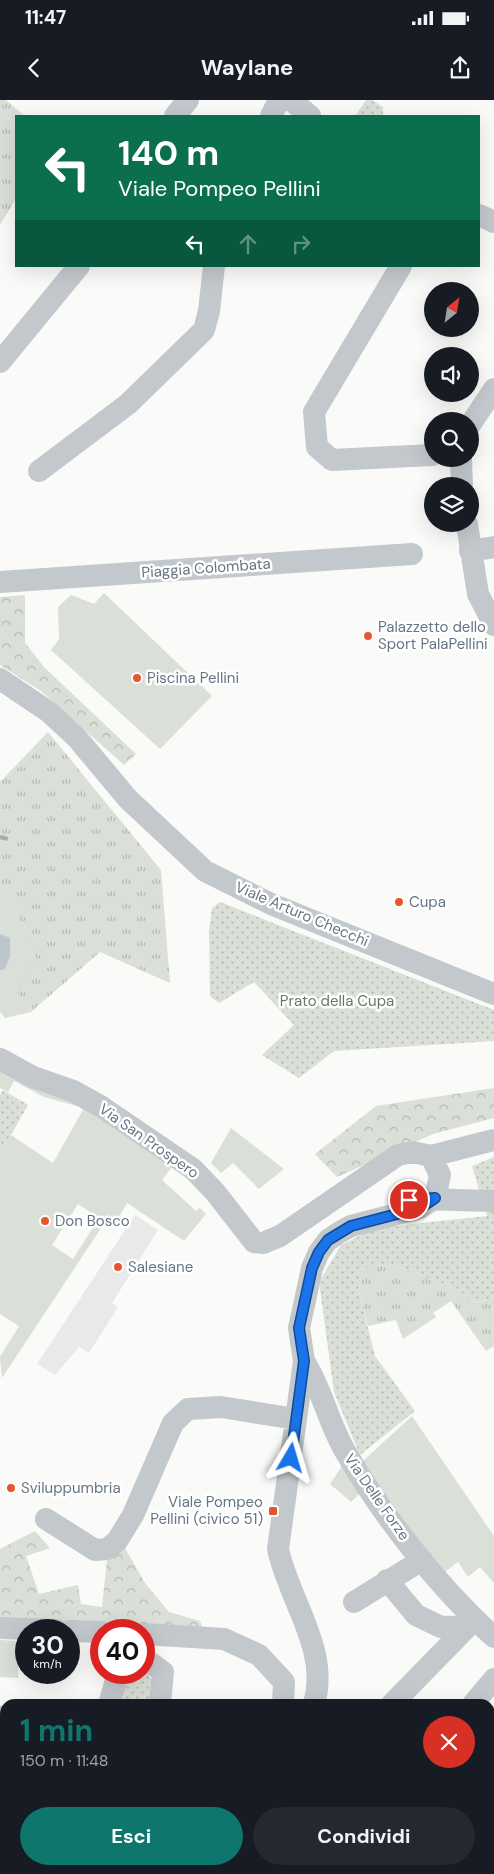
<!DOCTYPE html>
<html lang="it">
<meta charset="utf-8">
<style>
:root{--surface:#171b24;--page:#242831;--text:#f1f3f6;--muted:#9ea1a6;--accent:#0f766e}
body{margin:0;font-family:"DM Sans",sans-serif;background:var(--page);color:var(--text);height:100vh;display:flex;flex-direction:column;font-size:19px;white-space:nowrap}
*{box-sizing:border-box;margin:0}
p{font-size:16px;color:var(--muted)}
.icon{flex:none;width:28px;height:28px;fill:none;stroke:currentColor;stroke-width:2;stroke-linecap:round;stroke-linejoin:round}
.map{position:relative;flex:1;overflow:hidden}
.sheet{position:absolute;left:0px;top:1599px;width:495px;height:176px;display:flex;flex-direction:column;background:var(--surface);border-radius:15px 15px 0 0;box-shadow:0 5px 20px #0002}
.sheet>*{flex:none}
.top-card{position:absolute;left:15px;top:15px;width:465px;height:152px;border-radius:0px;box-shadow:0 5px 20px #0002;background:#0b6e4f;color:#fff;overflow:hidden}
.needle{width:32px;rotate:30deg}
.tools{position:absolute;left:424px;top:182px;display:grid;gap:10px}
.tools a{display:grid;place-items:center;width:55px;height:55px;border-radius:50%;background:var(--surface);box-shadow:0 5px 20px #0002;font-size:25px}
.speed{position:absolute;left:15px;top:1519px;display:flex;gap:10px;font-size:25px;font-weight:700;text-align:center}
.speed>*{display:grid;place-content:center;width:65px;height:65px;border-radius:50%;background:var(--surface);box-shadow:0 5px 20px #0002;line-height:1}
.speed small{font-size:12px;font-weight:400}
.speed .limit{border:8px solid #d22;background:#fff;color:#111}
.pin{position:absolute;display:grid;place-items:center;width:42px;height:42px;color:#fff;margin:-21px;border:2px solid #fff;border-radius:50%;box-shadow:0 1px 5px #0007}
.me{position:absolute;width:55px;margin:-28px;rotate:7deg;stroke-linejoin:round;filter:drop-shadow(0 0 4px #0008)}
.turn{display:flex;align-items:center;gap:18px;height:105px;padding:0 20px;font-size:22px}
.turn .icon{width:65px;height:65px;stroke-width:2.5}
.turn b{display:block;font-size:35px;line-height:42px}
.lanes{display:flex;align-items:center;height:48px;padding:0 20px;background:#0003;justify-content:center;gap:25px;direction:ltr}
.lanes .off{opacity:.35}
.round{display:grid;place-items:center;flex:none;width:52px;height:52px;border-radius:26px;background:var(--page)}
.overview{display:flex;align-items:center;justify-content:space-between;height:85px;padding:0 20px}
h1{font-size:30px;font-weight:700;line-height:38px;color:var(--accent)}
.button{display:flex;gap:10px;margin-top:auto;padding:10px 20px}
.button a{flex:1;height:58px;border-radius:30px;background:var(--accent);color:#fff;font-size:20px;font-weight:700;line-height:58px;text-align:center}
.button a+a{background:var(--page);color:var(--text)}
.status{display:flex;justify-content:space-between;align-items:center;height:35px;padding:0 25px;background:var(--surface);direction:ltr}
.status svg{height:14px;fill:currentColor}
header{display:flex;justify-content:space-between;align-items:center;height:65px;padding:0 20px;background:var(--surface);font-size:22px;font-weight:700}
.map>svg:first-child{display:block}
.built{fill:#e8e9e9}
.grass{fill:url(#grass-tufts)}
.forest{fill:url(#forest-crowns)}
.park{fill:url(#park-dots)}
.garden{fill:#dadfd7;fill-rule:evenodd}
.water{fill:#bbc7cb}
.lines{fill:none;stroke-linecap:round;stroke-linejoin:round}
.minor{stroke:#c3c8cc;stroke-width:22}
.rail{stroke:#a2aab0;stroke-width:4;stroke-dasharray:8 4;stroke-linecap:butt}
.route-casing{stroke:#114b97;stroke-width:12}
.route{stroke:#1a73e8;stroke-width:9}
.poi-dot{fill:#e4572e;stroke:#fff;stroke-width:2}
.labels{text-anchor:middle;dominant-baseline:central;stroke-width:5;stroke-linejoin:round;paint-order:stroke}
.street-label{font-size:15px;fill:#657683;stroke:#fff}
.poi-label{font-size:15px;fill:#657683;stroke:#fff;text-anchor:start}
.park-label{font-size:15px;fill:#687a64;stroke:#fff}
</style>
<div class="status"><b>11:47</b><svg viewBox="0 0 49 12"><path d="M0 12V9h3v3zM5 12V6h3v6zM10 12V3h3v9zM15 12V0h3v12zM26 1h20v11H26zM47 4h2v5h-2z"/></svg></div>
<header><svg class="icon" aria-label="back" viewBox="0 0 24 24"><path d="M15 5l-7 7 7 7"/></svg>Waylane<svg class="icon" aria-label="share" viewBox="0 0 24 24"><path d="M12 15V3M7 8l5-5 5 5M5 13v7h14v-7"/></svg></header>
<div class="map">
<svg width="494" height="1774" viewBox="0 0 494 1774">
<defs>
<pattern id="grass-tufts" width="24" height="20" patternUnits="userSpaceOnUse" patternTransform="scale(1.25)"><rect width="24" height="20" fill="#dadfd7"/><path d="M3 7l-1-3M5 7V3M7 7l1-3M15 17l-1-3M17 17v-4M19 17l1-3" fill="none" stroke="#b4b9b4"/></pattern>
<pattern id="forest-crowns" width="20" height="18" patternUnits="userSpaceOnUse" patternTransform="scale(1.25)"><rect width="20" height="18" fill="#dadfd7"/><path d="M2 6a3 3 0 1 1 6 0M12 15a3 3 0 1 1 6 0" fill="none" stroke="#b4b9b4"/></pattern>
<pattern id="park-dots" width="8" height="8" patternUnits="userSpaceOnUse" patternTransform="scale(1.25)"><rect width="8" height="8" fill="#dadfd7"/><path d="M2 2h.1M6 6h.1" fill="none" stroke="#b4b9b4" stroke-width="1.8" stroke-linecap="round"/></pattern>
</defs>
<rect width="100%" height="100%" fill="#fafaf8"/>
<path class="built" d="M135 1115 158 1130 112 1203 118 1207 89 1253 79 1247 55 1275 37 1264Z"/>
<path class="grass" d="M0 0H6L25 16H16V99L0 125Z
M48 632 161 770 170 883 100 852 31 912 16 891 27 831 0 792V682Z
M395 1165 456 1189 476 1203 494 1197V1246L486 1251 451 1201 433 1213 436 1217 403 1239 396 1220 368 1226 359 1192 362 1167Z"/>
<path class="forest" d="M25 495V543L45 568 136 654 124 665 41 591 0 565V497Z
M494 988V1018L433 1034 337 1077 315 1054 376 1006Z
M35 1431 50 1448 26 1456 39 1494 78 1485 81 1504 102 1507 107 1459 125 1448 145 1483 169 1512 200 1521 204 1531 0 1522V1449Z"/>
<path class="park" d="M366 0H372L383 7V16H355Z
M220 802 494 910V941L334 951 299 978 262 955 294 925 254 882 219 903 210 896 209 830 212 808Z
M3 990 28 1005 4 1047 0 1044V995Z
M494 1057V1197L476 1203 456 1189 395 1165 362 1168 359 1192 375 1256 415 1311 360 1355 334 1292 319 1182 341 1145 375 1128 487 1116 472 1066Z
M144 1570 155 1583 152 1604H113L129 1573 144 1572Z"/>
<path class="garden" d="M104 493 212 596 160 649 51 550 59 539 58 507 71 495 94 504Z
M0 792 27 831 37 860 16 891 31 912 5 918 0 912Z
M0 967 87 1002 175 1063 162 1080 196 1111 200 1108 206 1114 184 1141 127 1103 115 1124 107 1119 2 1278 0 1257 19 1226 0 1214V1044L4 1046 11 1035 53 1063 84 1008 44 997 14 981 8 992 0 988ZM78 1104 99 1118 73 1159 52 1145Z
M231 1028 284 1069 259 1089 233 1063 221 1073 211 1063Z
M412 1316 494 1436V1483L480 1467 468 1477 458 1462 442 1474 384 1402 363 1361Z
M344 1363 365 1389 351 1402 330 1384Z
M0 1540 20 1541 18 1578 0 1577Z"/>
<path class="water" d="M0 834 10 838V856L5 869 0 870Z"/>
<g class="lines">
<path class="minor" d="M291 0 310 16
M175 16 188 0
M271 16 279 0
M479 115 494 122
M401 166 314 312 317 347 332 360 432 355
M0 262 79 166
M470 325 494 289
M461 359 462 386
M39 371 128 304 204 230 209 211 214 166
M467 424 478 494 494 525
M470 451 494 447
M0 482 412 454
M0 579 49 612 77 638 128 699 205 771 271 804 494 894
M0 959 33 977 73 991 102 1007 193 1069 215 1092 254 1142 263 1143 280 1136 398 1055 413 1052 431 1056 494 1040
M431 1056 440 1075 435 1098
M421 1099 494 1101
M304 1261C322 1289 328 1322 345 1351 381 1414 440 1489 494 1537
M46 1419 95 1450 107 1449 117 1441 133 1415 173 1323 188 1309 221 1307 296 1319
M387 1480 416 1515 441 1527 468 1526
M354 1502 422 1460
M0 1528 57 1530
M69 1531 101 1532
M144 1534 224 1539 259 1555 284 1582 283 1604
M144 1563H151L163 1572 160 1604
M109 1604 116 1580 123 1572
M314 1604C330 1550 289 1501 278 1449L304 1261 299 1228 312 1168 319 1152 328 1140 340 1132 351 1126 420 1108 435 1098
M392 1604 475 1519
M473 1604 494 1579
M0 1635 5 1616
M490 1661 494 1657
M0 1670 5 1668
M0 1746 5 1743
M490 1754 494 1750
M227 1774 231 1770
M257 1774 259 1770
M475 1774V1770"/>
<path class="rail" d="M0 737 8 739"/>
</g>
<g class="lines">
<g class="route-casing">
<path id="route" d="M291 1358 304 1261 299 1228 312 1168 319 1152 328 1140 351 1126 420 1108 435 1098 409 1100"/>
</g>
<use href="#route" class="route"/>
</g>
<g class="poi-dot">
<circle cx="368" cy="536" r="5"/>
<circle cx="137" cy="578" r="5"/>
<circle cx="399" cy="802" r="5"/>
<circle cx="45" cy="1121" r="5"/>
<circle cx="118" cy="1167" r="5"/>
<circle cx="11" cy="1388" r="5"/>
<rect x="268" y="1406" width="10" height="10" rx="2.5"/>
</g>
<g class="labels">
<g class="street-label">
<text transform="translate(206 468) rotate(-4)">Piaggia Colombata</text>
<text transform="translate(302 814) rotate(23)">Viale Arturo Checchi</text>
<text transform="translate(149 1041) rotate(35)">Via San Prospero</text>
<text transform="translate(377 1397) rotate(55)">Via Delle Forze</text>
</g>
<g class="poi-label">
<text x="378" y="527">Palazzetto dello<tspan x="378" dy="17">Sport PalaPellini</tspan></text>
<text x="147" y="578">Piscina Pellini</text>
<text x="409" y="802">Cupa</text>
<text x="55" y="1121">Don Bosco</text>
<text x="128" y="1167">Salesiane</text>
<text x="21" y="1388">Sviluppumbria</text>
<text x="263" y="1402" text-anchor="end">Viale Pompeo<tspan x="263" dy="17">Pellini (civico 51)</tspan></text>
</g>
<g class="park-label">
<text x="337" y="901">Prato della Cupa</text>
</g>
</g>
</svg>
<div class="tools">
<a><svg class="needle" viewBox="-14 -14 28 28"><path d="M0-13l5 13h-10z" fill="#e53935"/><path d="M0 13l5-13h-10z" fill="#9ea1a6"/></svg></a>
<a><svg class="icon" aria-label="sound" viewBox="0 0 24 24"><path d="M4 9h4l5-4v14l-5-4H4zM17 9q2 3 0 6"/></svg></a>
<a><svg class="icon" aria-label="search" viewBox="0 0 24 24"><circle cx="10" cy="10" r="6"/><path d="M15 15l6 6"/></svg></a>
<a><svg class="icon" aria-label="layers" viewBox="0 0 24 24"><path d="M12 4l9 5-9 5-9-5zM3 14l9 5 9-5"/></svg></a>
</div>
<div class="speed"><div>30<small>km/h</small></div><div class="limit">40</div></div>
<div class="pin" style="left:409px;top:1100px;background:#d93025"><svg class="icon" aria-label="arrive" viewBox="0 0 24 24"><path d="M6 21V4h12l-3 4 3 4H6"/></svg></div>
<svg class="me" style="left:291px;top:1358px" viewBox="-20 -20 40 40"><path d="M0-17L14 15 0 8-14 15z" fill="#1a73e8" stroke="#fff" stroke-width="4"/></svg>
<div class="top-card">
<div class="turn"><svg class="icon" aria-label="left" viewBox="0 0 24 24"><path d="M17 20v-9H6M10 6l-5 5 5 5"/></svg><div><b>140 m</b>Viale Pompeo Pellini</div></div>
<div class="lanes"><svg class="icon" aria-label="left" viewBox="0 0 24 24"><path d="M17 20v-9H6M10 6l-5 5 5 5"/></svg><svg class="icon off" aria-label="ahead" viewBox="0 0 24 24"><path d="M12 20V5M6 11l6-6 6 6"/></svg><svg class="icon off" aria-label="right" viewBox="0 0 24 24"><path d="M7 20v-9h11M14 6l5 5-5 5"/></svg></div>
</div>
<section class="sheet">
<div class="overview"><div><h1>1 min</h1><p>150 m · 11:48</p></div><a class="round" style="background:#d93025;color:#fff"><svg class="icon" aria-label="close" viewBox="0 0 24 24"><path d="M6 6l12 12M18 6L6 18"/></svg></a></div>
<div class="button"><a>Esci</a><a>Condividi</a></div>
</section>
</div>
